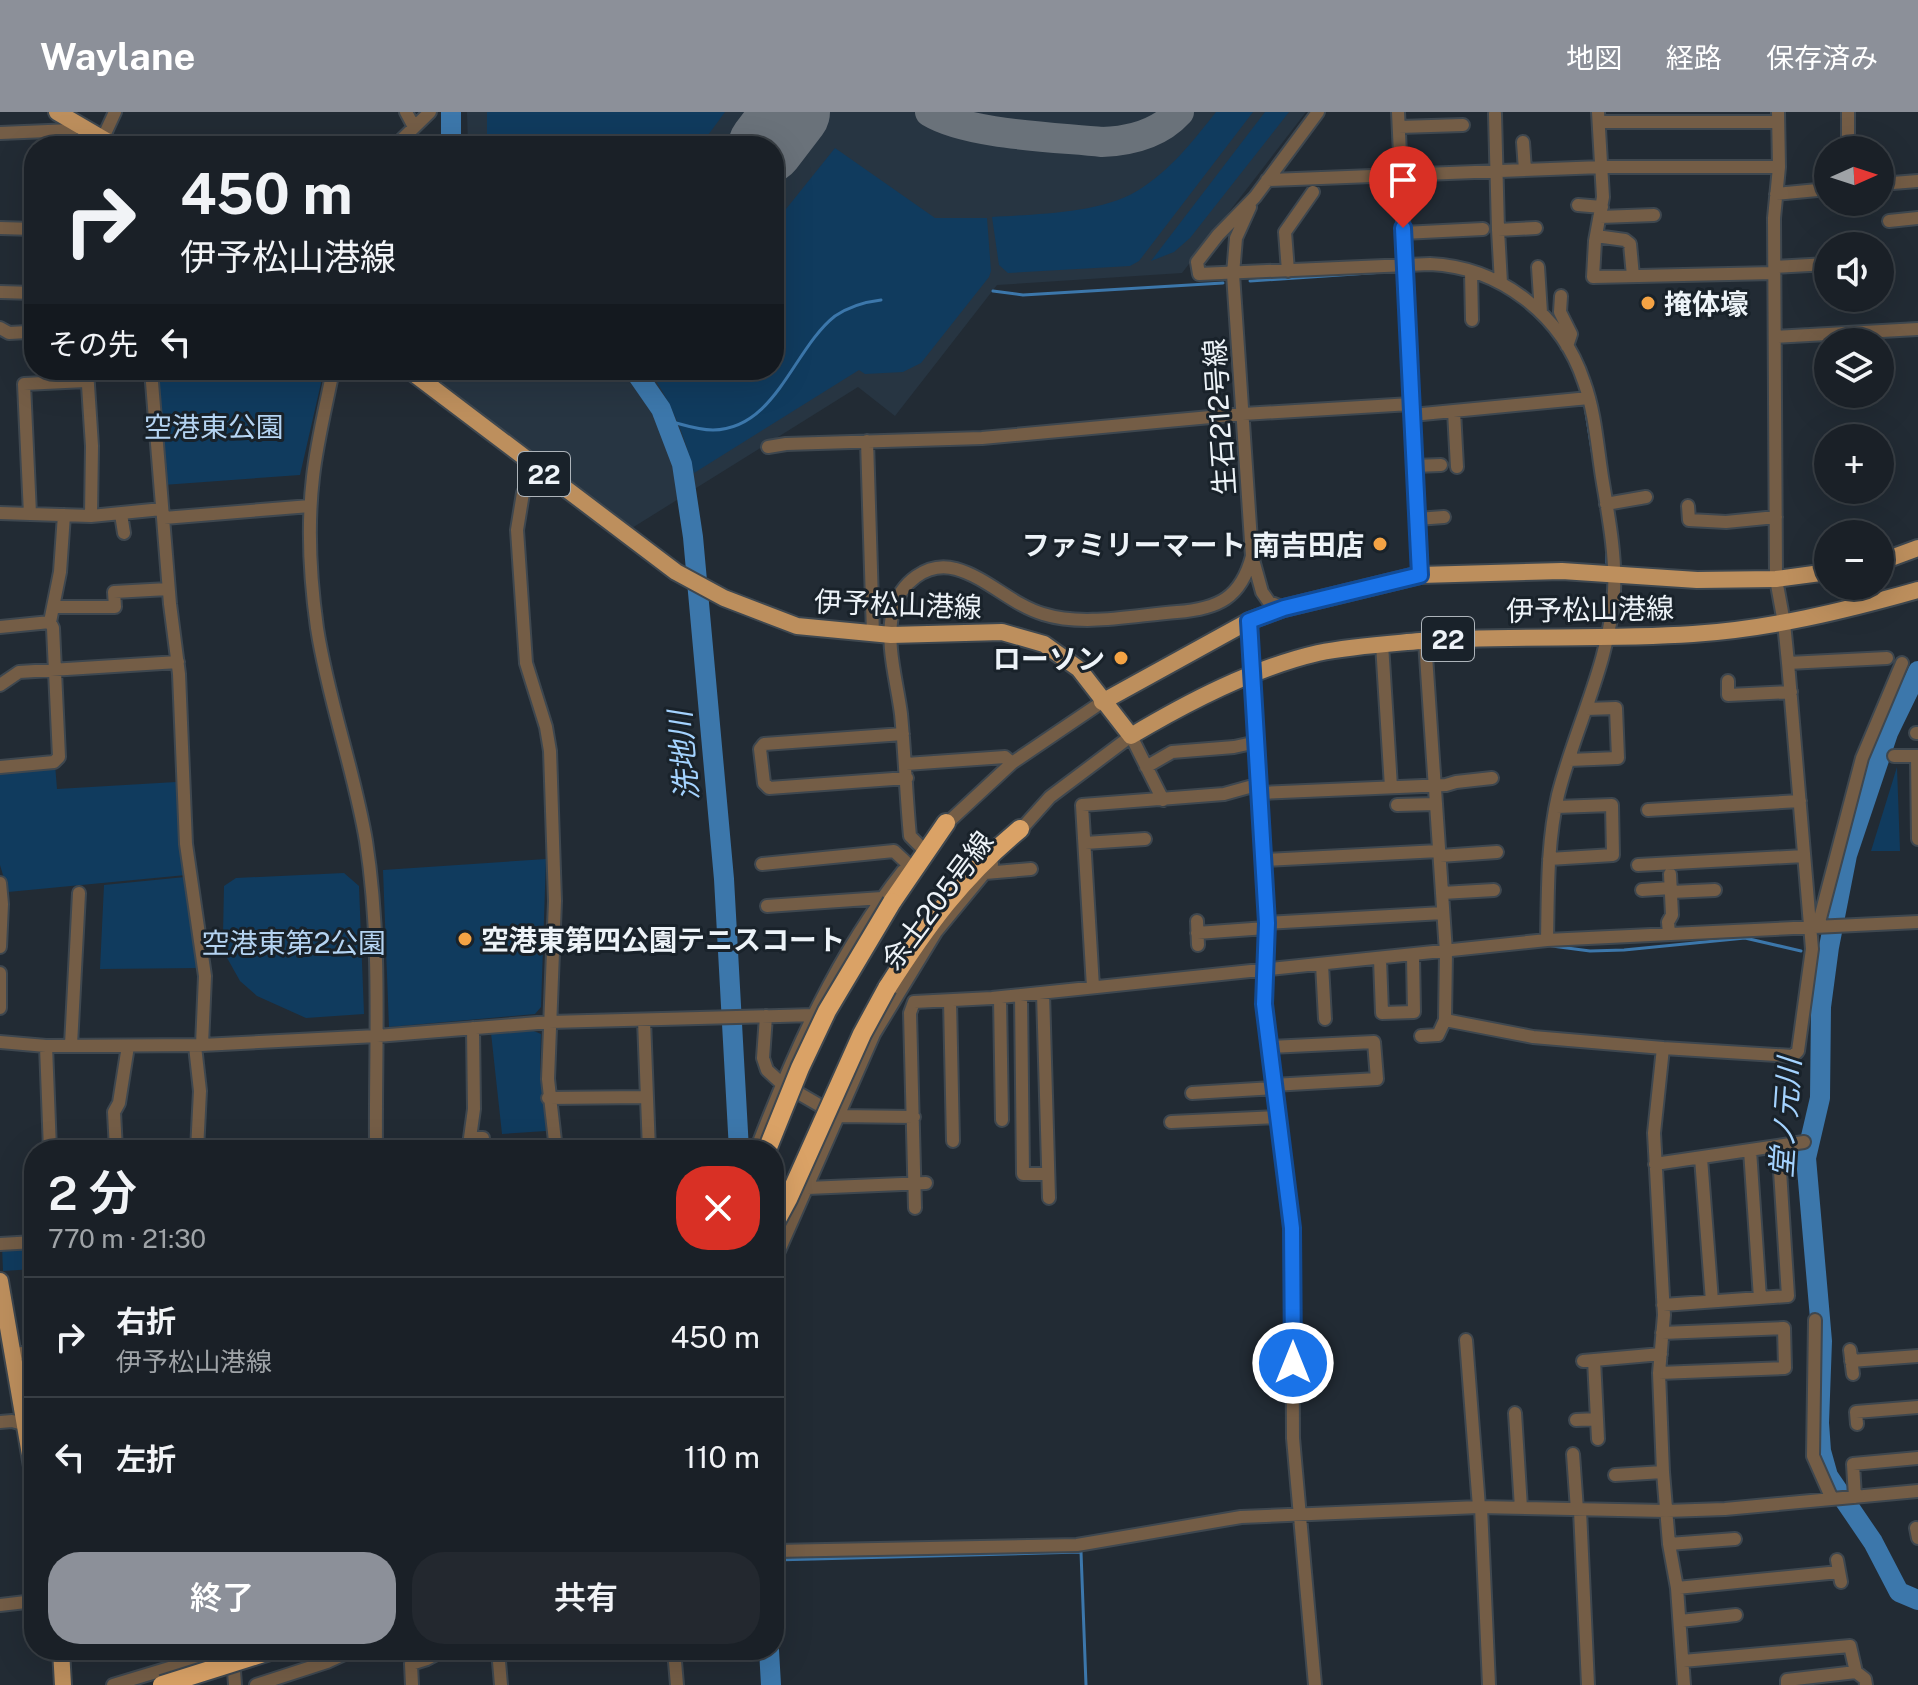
<!DOCTYPE html>
<html lang="ja">
<meta charset="utf-8">
<style>
:root{--surface:#1a2027;--page:#23282f;--text:#f1f3f6;--muted:#9fa3a7;--line:#383e44;--accent:#8c9099}
body{margin:0;font-family:"Public Sans","Noto Sans JP",sans-serif;background:var(--page);color:var(--text);height:100vh;display:flex;flex-direction:column;font-size:30px;white-space:nowrap}
*{box-sizing:border-box;margin:0}
p{font-size:26px;color:var(--muted)}
.icon{flex:none;width:44px;height:44px;fill:none;stroke:currentColor;stroke-width:2;stroke-linecap:round;stroke-linejoin:round}
.map{position:relative;flex:1;overflow:hidden}
.sheet{position:absolute;left:24px;top:1028px;width:760px;height:520px;display:flex;flex-direction:column;background:var(--surface);border-radius:32px;box-shadow:0 8px 32px #0002,0 0 0 2px var(--line)}
.sheet>*{flex:none}
.top-card{position:absolute;left:24px;top:24px;width:760px;height:244px;border-radius:32px;box-shadow:0 8px 32px #0002,0 0 0 2px var(--line);background:#1a2027;color:var(--text);overflow:hidden}
.needle{width:52px;rotate:87deg}
.tools{position:absolute;left:1814px;top:24px;display:grid;gap:16px}
.tools a{display:grid;place-items:center;width:80px;height:80px;border-radius:50%;background:var(--surface);box-shadow:0 8px 32px #0002,0 0 0 2px var(--line);font-size:40px}
.pin{position:absolute;display:grid;place-items:center;width:68px;height:68px;color:#fff;margin:-82px -34px;border-radius:50% 50% 50% 0;rotate:-45deg;box-shadow:0 0 8px #0007}
.pin .icon{rotate:45deg}
.me{position:absolute;width:88px;margin:-44px;rotate:0deg;stroke-linejoin:round;filter:drop-shadow(0 0 6px #0008)}
.turn{display:flex;align-items:center;gap:28px;height:168px;padding:0 24px;font-size:36px}
.turn .icon{width:104px;height:104px;stroke-width:2.5}
.turn b{display:block;font-size:56px;line-height:68px}
.then{display:flex;align-items:center;height:76px;padding:0 24px;background:#0003;gap:16px;font-size:30px}
.round{display:grid;place-items:center;flex:none;width:84px;height:84px;border-radius:32px;background:var(--page)}
.overview{display:flex;align-items:center;justify-content:space-between;height:136px;padding:0 24px}
h1{font-size:48px;font-weight:600;line-height:60px}
.cta{display:flex;gap:16px;margin-top:auto;padding:16px 24px}
.cta a{flex:1;height:92px;border-radius:32px;background:var(--accent);color:#fff;font-size:32px;font-weight:600;line-height:92px;text-align:center}
.cta a+a{background:var(--page);color:var(--text)}
ul{padding:0;list-style:none}
li{display:flex;align-items:center;gap:24px;height:120px;padding:0 24px;border-top:2px solid var(--line)}
li div{flex:1}
li b{display:block;font-size:30px}
li em{font-style:normal}
header{display:flex;align-items:center;gap:48px;box-sizing:border-box;height:112px;padding:0 40px;background:var(--accent);color:#fff}
header strong{font-size:38px}
nav{display:flex;gap:44px;margin-inline-start:auto;font-size:28px}
.map>svg:first-child{display:block}
.built{fill:#273542}
.green{fill:#103b5e}
.lines{fill:none;stroke-linecap:round;stroke-linejoin:round}
.stream{stroke:#3c77ab;stroke-width:3}
.river{stroke:#3c77ab;stroke-width:20}
.taxiway{stroke:#6a727a;stroke-width:30}
.runway{stroke:#6a727a;stroke-width:76}
.minor-casing{stroke:#3e474f;stroke-width:16}
.major-casing{stroke:#3e474f;stroke-width:20}
.highway-casing{stroke:#3e474f;stroke-width:22}
.minor{stroke:#745d46;stroke-width:12}
.major{stroke:#bd8f5d;stroke-width:16}
.highway{stroke:#daa266;stroke-width:18}
.highway-bridge-casing{stroke:#3e474f;stroke-width:22;stroke-linecap:butt}
.highway-bridge{stroke:#daa266;stroke-width:18}
.route-casing{stroke:#114b97;stroke-width:20}
.route{stroke:#1a73e8;stroke-width:14}
.poi-dot{fill:#f4a344;stroke:#19222a;stroke-width:3}
.labels{text-anchor:middle;dominant-baseline:central;stroke-width:6;stroke-linejoin:round;paint-order:stroke}
.shield{fill:#19222a;stroke:#adb4ba;stroke-width:2}
.shield-label{font-size:26px;font-weight:bold;fill:#edf3f8}
.poi-label{font-size:28px;font-weight:bold;fill:#edf3f8;stroke:#19222a;text-anchor:start}
.street-label{font-size:28px;fill:#edf3f8;stroke:#19222a}
.park-label{font-size:28px;fill:#b5d4f2;stroke:#19222a}
.water-label{font-size:30px;font-style:italic;fill:#a4d3ff;stroke:#19222a}
</style>
<header>
<strong>Waylane</strong>
<nav><a>地図</a><a>経路</a><a>保存済み</a></nav>
</header>
<div class="map">
<svg width="1918" height="1573" viewBox="0 0 1918 1573">
<rect width="100%" height="100%" fill="#222b34"/>
<path class="built" d="M467 0H1306L1182 161 997 173 895 304 858 275 632 416 422 258H774V34H468Z"/>
<path class="green" d="M487 0H725L700 34H487Z
M1216 0H1253L1139 149 1130 154 1008 161 999 153 992 105C1036 102 1098 102 1137 79 1170 59 1193 29 1216 0Z
M1265 0H1289L1190 126 1174 140 1151 149Z
M835 36 935 106H987L991 159 989 165 921 251 903 260 865 262 859 258 694 361C685 323 671 290 649 258H774V112Z
M155 258H324L300 363 163 373Z
M55 652 57 677 176 670 179 728 186 763 8 780 0 753V658Z
M1897 655 1900 739H1871Z
M546 747 541 895 535 902 389 915 383 758Z
M344 761 359 774 364 902 306 906 257 884 240 869 226 844 223 823 224 774 236 766Z
M185 765 199 856 100 857 104 773Z
M529 917 541 922 540 956 546 1019 502 1022 491 921Z
M34 1132V1157L3 1159 2 1134Z"/>
<g class="lines">
<path class="stream" d="M1250 169 1399 159
M993 179 1023 183 1223 171
M1586 300 1593 344
M665 308C681 312 697 318 713 318 776 317 793 237 835 204 850 194 864 190 881 188
M1607 435V451
M1568 630 1575 611
M1552 834 1590 839 1624 838 1745 826 1801 839
M774 1448 1081 1440 1086 1573"/>
<path class="river" d="M451 34V0
M634 258 661 297 682 352 693 425 724 767 739 1038
M1918 559 1888 621 1847 743 1829 835 1821 895 1820 986 1806 1046 1822 1229 1819 1311 1821 1339 1828 1364 1873 1430 1899 1480 1918 1488
M769 1538 771 1573"/>
<path class="taxiway" d="M930 0C968 23 1056 25 1102 30 1131 29 1159 22 1179 0"/>
<path class="runway" d="M766 34 792 0"/>
<g class="minor-casing">
<path id="minor" d="M406 0 414 15
M1318 0 1255 85 1218 123 1197 150 1199 162 1430 152C1500 155 1562 203 1584 270 1595 300 1597 333 1602 365 1608 402 1616 442 1614 479 1610 550 1575 615 1558 683 1547 731 1548 779 1547 828
M1398 0 1420 463
M1598 0 1603 85 1595 129 1593 165 1774 161
M1848 0V38
M1495 2 1498 118
M1599 10H1778
M1399 15 1463 13
M0 21 72 18 79 12
M103 26 115 0
M1523 30 1525 58
M395 34 430 0
M1267 68 1602 55H1779
M1880 72 1918 69
M1776 82 1828 77
M1578 93 1602 95
M1250 95 1236 126 1233 162 1252 444 1262 480 1269 490 1284 496
M1600 105 1654 103
M1889 109 1918 106
M0 116 34 117
M1403 121 1483 117
M1596 124 1625 128 1630 132 1633 164
M1538 155 1541 201
M1775 155 1828 152
M1288 159 1285 120 1313 80
M1471 159 1472 208
M1501 171 1498 118 1536 116
M0 180 34 181
M1561 184 1560 200 1571 222 1567 234
M0 216 9 221 28 220
M1775 225 1918 217
M87 258 92 334 91 404
M151 258 170 492 179 562 186 732 205 864 202 933
M333 258C326 294 317 329 313 365 307 416 310 466 317 516 328 588 354 657 366 729 382 832 375 935 376 1038
M1454 299 1457 355
M1412 303 1589 286
M867 329 873 522
M768 335 786 332 982 326 1243 302 1411 292
M1414 354 1441 353
M538 357 523 381 517 418 526 551 546 615 550 639 555 789 548 967 556 1038
M1606 392 1646 385
M1688 394 1689 408 1726 410 1776 405
M0 401 91 404 162 397
M30 402 24 272 86 269
M121 402 124 421
M164 406 310 394
M1417 407 1444 405
M54 495H115L114 480 168 477
M1249 509 1267 811 1264 892 1292 1116 1293 1326 1315 1573
M0 515 50 510 60 460 64 403
M1425 529 1446 840 1445 908 1533 925 1663 936
M1382 532 1391 675
M1788 551 1887 546
M1728 569V583L1791 580
M0 573 19 560 178 550
M1916 621H1918
M903 622 764 632 760 637 764 671 769 676 907 666
M1894 644H1918
M1917 644 1918 727
M1569 648 1618 646 1616 596 1586 597
M906 652 1005 645 1012 651
M0 655 54 650 59 645 53 516 50 510
M1146 655 1172 640 1234 635 1257 630
M1261 681 1446 673 1456 670 1492 666
M1397 693 1436 692
M1648 698 1800 689
M942 716 1012 651 1102 590
M1017 722 1050 685 1131 624 1163 688
M1085 731 1145 727
M922 736 910 724C906 684 905 643 901 602 897 570 885 531 893 499 900 471 927 449 956 457 988 466 1012 493 1043 502 1084 515 1135 503 1177 500 1218 497 1241 486 1252 444
M1440 744 1497 740
M1549 747 1613 743 1612 693 1556 695
M1263 748 1439 739
M762 752 894 739 909 753
M1638 753 1804 744
M985 761 1031 757
M0 771 2 792 0 835
M1642 778 1670 776
M1671 780 1715 778
M1442 781 1494 778
M767 794 882 786
M1197 809 1198 833
M1267 811 1443 801
M1818 814 1862 646 1902 551
M1197 821 1266 816
M1669 822 1668 810 1672 803 1670 762
M1380 847 1382 901 1414 900 1413 844
M1322 852 1325 907
M0 861V896
M1093 875 1082 693 1224 682 1260 672
M1043 881 1049 1086
M1021 883 1023 1062H1048
M1000 886 1002 1008
M950 889 953 1029
M766 904 763 946 767 958 781 971 838 1004 914 1005
M644 908 649 1038
M473 916 474 997 470 1026H483V1038
M1421 924 1438 923 1445 908
M0 930 46 934 202 933 377 924 550 910 814 903
M71 933 79 781
M46 934 50 1038
M195 934 200 979 197 1038
M1268 935 1374 930 1377 967 1273 973
M1192 981 1274 976
M548 986 646 985
M1171 1010 1277 1005
M116 1038 114 1000 119 991 128 934
M756 1038C794 939 837 842 903 759
M1750 1038 1760 1186
M1701 1046 1712 1189
M1655 1052 1804 1030
M807 1076 926 1071
M915 1096 910 901 914 890 992 886 1547 828 1918 810
M0 1132 34 1130
M774 1150 874 922 936 820 992 752
M1663 1193 1788 1184 1779 1043 1774 1036
M1815 1208 1813 1344 1832 1387
M1466 1228 1479 1395
M1850 1238 1853 1262
M12 1242 34 1240
M1594 1248 1598 1327
M1583 1249 1661 1242
M1851 1249 1918 1244
M1659 1261 1785 1256 1784 1216 1662 1221
M1515 1301 1521 1396
M1576 1308 1597 1307
M0 1310 12 1309 34 1315
M1857 1312 1856 1300 1918 1295
M1573 1342 1577 1398
M1615 1363 1663 1360
M1855 1385 1853 1352 1918 1346
M1481 1395 1489 1573
M1580 1398 1588 1573
M1916 1416 1918 1426
M1669 1432 1735 1427
M774 1439 1077 1433 1241 1405 1479 1395 1666 1399 1725 1397 1918 1379
M1837 1448 1841 1470
M1677 1476 1839 1460
M0 1493 34 1489
M1680 1509 1736 1503
M498 1538 501 1573
M674 1538 677 1573
M233 1545 235 1573
M1683 1549 1850 1534 1856 1560
M113 1573 229 1538
M256 1573 327 1550 353 1538
M412 1573 411 1552 427 1547 444 1538
M1684 1573 1677 1476 1669 1432 1663 1360 1659 1261 1664 1203 1654 1021 1663 936 1793 944 1798 939 1812 837 1788 551 1784 511 1776 467 1774 106 1779 55 1778 0
M1787 1573V1568L1856 1560 1865 1567 1866 1573"/>
</g>
<g class="major-casing">
<path id="major" d="M57 0 115 34
M409 258 676 460 724 486 797 514 891 523 1002 520 1044 532 1079 557 1131 624C1188 590 1253 556 1318 541 1352 534 1387 532 1420 529 1511 523 1602 528 1693 522 1769 517 1844 499 1918 478
M1880 450 1918 436
M1102 590 1249 509 1284 496 1420 463 1562 459 1697 468 1776 467 1828 460
M0 1169 34 1366
M61 1538 63 1573"/>
</g>
<g class="highway-casing">
<path id="highway" d="M892 790 946 711
M887 876C927 813 962 765 1020 717"/>
</g>
<use href="#minor" class="minor"/>
<use href="#major" class="major"/>
<use href="#highway" class="highway"/>
<g class="highway-bridge-casing">
<path id="highway-bridge" d="M767 1038 800 956 827 899 892 790
M774 1113 788 1087 862 922 887 876
M162 1573 273 1538"/>
</g>
<use href="#highway-bridge" class="highway-bridge"/>
</g>
<g class="lines">
<g class="route-casing">
<path id="route" d="M1293 1251 1292 1116 1264 892 1267 811 1249 509 1284 496 1420 463 1403 116"/>
</g>
<use href="#route" class="route"/>
</g>
<g class="poi-dot">
<circle cx="1648" cy="191" r="8"/>
<circle cx="1380" cy="432" r="8"/>
<circle cx="1121" cy="546" r="8"/>
<circle cx="465" cy="827" r="8"/>
</g>
<g class="labels">
<g class="shield">
<rect x="518" y="340" width="52" height="44" rx="6"/>
<rect x="1422" y="505" width="52" height="44" rx="6"/>
</g>
<g class="shield-label">
<text x="544" y="362">22</text>
<text x="1448" y="527">22</text>
</g>
<g class="poi-label">
<text x="1664" y="191">掩体壕</text>
<text x="1364" y="432" text-anchor="end">ファミリーマート 南吉田店</text>
<text x="1105" y="546" text-anchor="end">ローソン</text>
<text x="481" y="827">空港東第四公園テニスコート</text>
</g>
<g class="street-label">
<text transform="translate(1219 305) rotate(-94)">生石212号線</text>
<text transform="translate(898 492) rotate(2)">伊予松山港線</text>
<text transform="translate(1590 497) rotate(-1)">伊予松山港線</text>
<text transform="translate(937 788) rotate(-53)">余土205号線</text>
</g>
<g class="park-label">
<text x="214" y="314">空港東公園</text>
<text x="294" y="830">空港東第2公園</text>
</g>
<g class="water-label">
<text transform="translate(683 644) rotate(-95)">洗地川</text>
<text transform="translate(1785 1006) rotate(-86)">堂ノ元川</text>
</g>
</g>
</svg>
<div class="tools">
<a><svg class="needle" viewBox="-14 -14 28 28"><path d="M0-13l5 13h-10z" fill="#e53935"/><path d="M0 13l5-13h-10z" fill="#9fa3a7"/></svg></a>
<a><svg class="icon" aria-label="sound" viewBox="0 0 24 24"><path d="M4 9h4l5-4v14l-5-4H4zM17 9q2 3 0 6"/></svg></a>
<a><svg class="icon" aria-label="layers" viewBox="0 0 24 24"><path d="M12 4l9 5-9 5-9-5zM3 14l9 5 9-5"/></svg></a>
<a>+</a>
<a>−</a>
</div>
<div class="pin" style="left:1403px;top:116px;background:#d93025"><svg class="icon" aria-label="arrive" viewBox="0 0 24 24"><path d="M6 21V4h12l-3 4 3 4H6"/></svg></div>
<svg class="me" style="left:1293px;top:1251px" viewBox="-20 -20 40 40"><circle r="17" fill="#1a73e8" stroke="#fff" stroke-width="3"/><path d="M0-11L8 9 0 5-8 9z" fill="#fff"/></svg>
<div class="top-card">
<div class="turn"><svg class="icon" aria-label="right" viewBox="0 0 24 24"><path d="M7 20v-9h11M14 6l5 5-5 5"/></svg><div><b>450 m</b>伊予松山港線</div></div>
<div class="then">その先<svg class="icon" aria-label="left" viewBox="0 0 24 24"><path d="M17 20v-9H6M10 6l-5 5 5 5"/></svg></div>
</div>
<section class="sheet">
<div class="overview"><div><h1>2 分</h1><p>770 m · 21:30</p></div><a class="round" style="background:#d93025;color:#fff"><svg class="icon" aria-label="close" viewBox="0 0 24 24"><path d="M6 6l12 12M18 6L6 18"/></svg></a></div>
<ul>
<li><svg class="icon" aria-label="right" viewBox="0 0 24 24"><path d="M7 20v-9h11M14 6l5 5-5 5"/></svg><div><b>右折</b><p>伊予松山港線</p></div><em>450 m</em></li>
<li><svg class="icon" aria-label="left" viewBox="0 0 24 24"><path d="M17 20v-9H6M10 6l-5 5 5 5"/></svg><div><b>左折</b></div><em>110 m</em></li>
</ul>
<div class="cta"><a>終了</a><a>共有</a></div>
</section>
</div>
